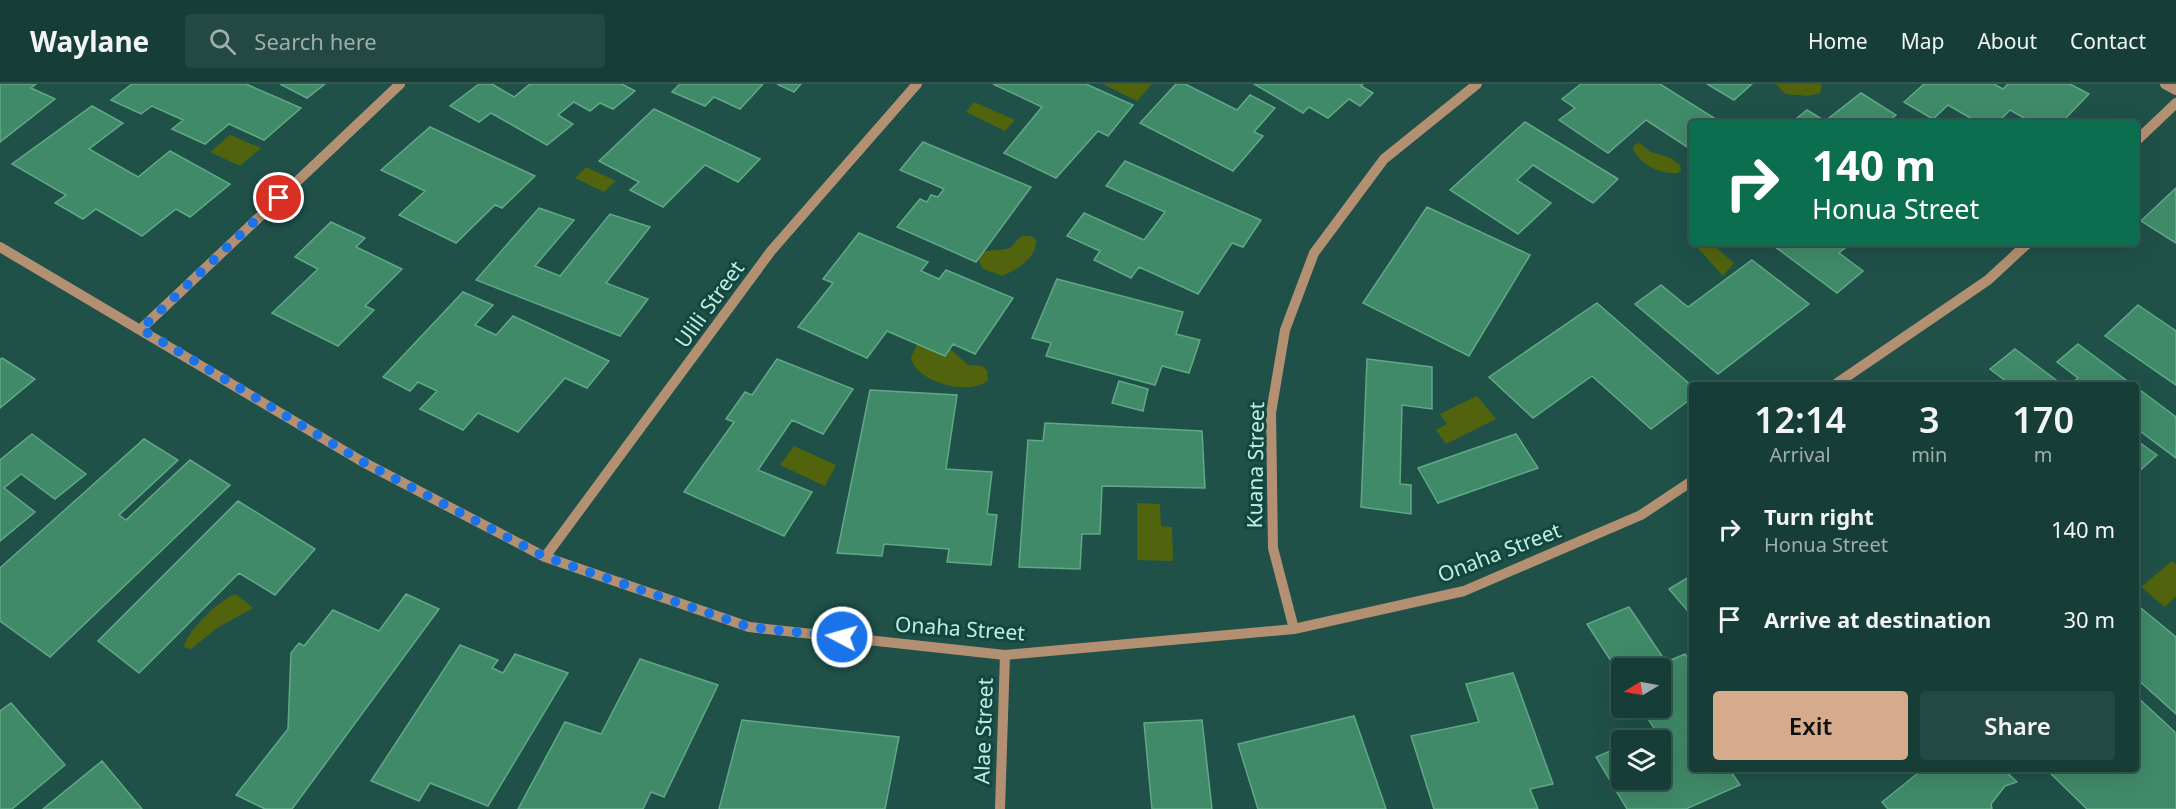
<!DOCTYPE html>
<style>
:root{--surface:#173d37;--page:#244842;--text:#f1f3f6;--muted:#9eaead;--line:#365652;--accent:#d6ab8b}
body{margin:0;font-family:"Noto Sans",sans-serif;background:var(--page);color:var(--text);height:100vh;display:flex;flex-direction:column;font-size:22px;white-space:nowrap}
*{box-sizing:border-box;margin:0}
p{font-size:20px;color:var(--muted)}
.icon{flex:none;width:33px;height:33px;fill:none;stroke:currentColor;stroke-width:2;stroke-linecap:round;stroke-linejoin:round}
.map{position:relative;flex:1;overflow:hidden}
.details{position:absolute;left:1689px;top:298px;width:450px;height:390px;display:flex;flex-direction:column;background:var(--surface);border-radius:6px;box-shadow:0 6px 24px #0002,0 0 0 2px var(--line)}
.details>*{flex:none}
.hud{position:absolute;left:1689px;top:36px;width:450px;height:126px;border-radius:6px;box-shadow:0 6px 24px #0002,0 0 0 2px var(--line);background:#0b6e4f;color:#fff;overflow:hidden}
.needle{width:39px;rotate:260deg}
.tools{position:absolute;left:1611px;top:574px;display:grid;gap:12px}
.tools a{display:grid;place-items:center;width:60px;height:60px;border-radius:6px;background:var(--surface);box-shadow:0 6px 24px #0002,0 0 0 2px var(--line);font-size:30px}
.pin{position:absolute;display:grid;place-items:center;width:51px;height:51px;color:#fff;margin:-26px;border:3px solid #fff;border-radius:50%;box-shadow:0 2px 6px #0007}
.me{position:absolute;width:66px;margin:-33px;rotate:276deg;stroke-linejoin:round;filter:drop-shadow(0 0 4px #0008)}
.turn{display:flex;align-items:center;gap:21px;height:126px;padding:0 24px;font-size:27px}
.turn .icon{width:78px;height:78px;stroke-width:2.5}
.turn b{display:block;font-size:42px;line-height:51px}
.eta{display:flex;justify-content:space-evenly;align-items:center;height:102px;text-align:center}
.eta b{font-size:36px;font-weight:600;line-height:42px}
.cta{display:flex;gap:12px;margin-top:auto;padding:12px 24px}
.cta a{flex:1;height:69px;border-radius:6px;background:var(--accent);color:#111;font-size:24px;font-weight:600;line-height:69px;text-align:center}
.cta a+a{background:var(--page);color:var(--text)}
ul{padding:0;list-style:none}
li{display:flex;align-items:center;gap:18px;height:90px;padding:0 24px}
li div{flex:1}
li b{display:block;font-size:22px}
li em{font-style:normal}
header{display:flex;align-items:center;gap:36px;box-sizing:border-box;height:84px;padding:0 30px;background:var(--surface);border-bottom:2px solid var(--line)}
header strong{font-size:28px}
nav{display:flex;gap:33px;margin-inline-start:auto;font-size:21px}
.search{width:420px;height:54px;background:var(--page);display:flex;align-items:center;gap:15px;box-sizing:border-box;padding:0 21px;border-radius:6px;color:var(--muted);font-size:22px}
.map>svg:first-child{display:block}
.water{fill:#51640d}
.building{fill:#408a69;stroke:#5fa986;stroke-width:1.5}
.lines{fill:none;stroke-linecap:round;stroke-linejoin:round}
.minor{stroke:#b49072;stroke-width:10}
.route{stroke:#1a73e8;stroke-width:10;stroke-dasharray:0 18}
.labels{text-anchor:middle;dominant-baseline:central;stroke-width:6;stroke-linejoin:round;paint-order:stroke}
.street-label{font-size:21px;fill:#c2ede4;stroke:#13463f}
</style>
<header>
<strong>Waylane</strong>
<div class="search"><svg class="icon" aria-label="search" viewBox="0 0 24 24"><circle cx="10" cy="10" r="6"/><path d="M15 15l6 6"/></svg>Search here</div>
<nav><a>Home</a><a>Map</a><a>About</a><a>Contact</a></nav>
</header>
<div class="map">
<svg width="2176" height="725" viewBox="0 0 2176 725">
<rect width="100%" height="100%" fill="#1f5149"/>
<path class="water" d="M1103 0H1152L1137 17Z
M1776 0H1822L1820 9 1808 12 1785 10Z
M974 18 1015 36 1005 47 966 28Z
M230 51 261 64 240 82 210 68Z
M1639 59 1651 68 1671 74 1680 81 1681 86 1678 89C1659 90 1643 82 1633 66L1634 61Z
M586 83 616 97 604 108 575 94Z
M1022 152H1031L1036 156C1037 174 1017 185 1003 192L983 185 979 177 981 169C992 164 1004 168 1011 163 1015 160 1017 155 1022 152Z
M1693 159H1711L1734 179 1723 192Z
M924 258 946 261 968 281 982 282 987 286 988 296C971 313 914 298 911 273L917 261Z
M1477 312 1496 335 1446 360 1436 346 1447 340 1440 330Z
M794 362 836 381 825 402 780 381Z
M1137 419 1160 420 1161 442 1172 443 1173 477 1137 476Z
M2172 477 2176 480V512L2165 523 2141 503Z
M236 510 253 524 217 544 191 565 184 563C186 548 221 514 236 510Z"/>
<path class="building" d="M0 0H36L31 4 55 15 0 58Z
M132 0H246L301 24 264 56 229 40 205 60 172 45 183 36 152 22 141 30 111 16Z
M280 0H325L307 14Z
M479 0H492L514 13 530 0H622L635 7 613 25 600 19 590 27 574 18 558 31 573 40 547 61 491 29 479 38 450 22Z
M680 0H763L740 25 714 13 705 22 672 8Z
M777 0H801L794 8Z
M993 0H1086L1133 21 1108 52 1098 47 1056 94 1004 69 1042 23Z
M1176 0H1185L1237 26 1250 11 1275 24 1254 48 1263 52 1233 87 1140 39Z
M1254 0H1363L1361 2 1373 9 1360 22 1349 15 1328 34 1309 23 1303 29Z
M1581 0H1660L1722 39H1692V66L1646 36 1608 69 1559 36 1575 24 1562 15Z
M1707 0H1752L1734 16Z
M1924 0H1994L2003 5 2008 0H2070L2089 10 2061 39H2033L2010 26 1997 39H1979L1948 21 1933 35 1904 18Z
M1861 9 1896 31 1886 39H1791L1807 26 1825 37Z
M92 22 123 39 89 65 138 93 170 67 230 100 190 133 176 125 142 152 96 125 83 135 55 119 66 111 12 80Z
M654 25 760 75 738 98 705 81 663 123 630 106 639 98 599 77Z
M1525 38 1618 95 1593 119 1533 81 1517 96 1551 119 1518 150 1450 106Z
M430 43 535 92 502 124 495 121 456 159 399 131 425 107 381 86Z
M923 58 1031 103 976 178 897 143 920 115 927 118 931 111 938 113 944 105 900 86Z
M1125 77 1261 136 1243 163 1232 159 1198 210 1139 183 1131 194 1094 176 1100 167 1067 152 1084 129 1144 156 1165 128 1106 102Z
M2176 104V159L2141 137Z
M1427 123 1530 171 1469 272 1363 219Z
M539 124 574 136 535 182 560 192 610 130 650 143 606 199 648 215 620 252 476 196Z
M331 138 365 154 356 163 402 185 365 222 374 226 338 262 272 229 318 185 295 173Z
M859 149 928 178 921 187 939 195 946 186 1013 214 975 270 953 260 945 272 887 247 867 274 798 243 833 199 823 195Z
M1770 159H1851L1839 169 1863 187 1837 209Z
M1752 176 1809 220 1718 290 1635 220 1661 201 1688 223Z
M1057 195 1183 228 1176 250 1200 256 1189 289 1162 282 1155 301 1046 272 1051 259 1032 254Z
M463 208 493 221 475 241 496 251 513 232 609 277 587 304 565 294 518 348 478 329 463 346 420 325 437 307 418 298 410 307 383 293Z
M1597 219 1692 302V314L1651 345 1592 292 1533 334 1489 293Z
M2138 221 2176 247V301L2105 252Z
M2078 260 2134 302H2068L2078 294 2057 278Z
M2015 265 2064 302H2012L1990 285Z
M2 274 35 295 0 324V275Z
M777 275 853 305 823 350 792 336 758 386 812 408 784 452 684 408 734 338 726 335 745 308 752 311Z
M1367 275 1432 283V325L1402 321 1400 400 1411 401V430L1361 423Z
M1119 297 1148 305 1143 327 1112 319Z
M2136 303 2176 333V374L2136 344Z
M870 306 957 311 946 385 992 388 987 430 997 431 991 481 947 478 949 465 884 460 882 472 837 469Z
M1045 339 1202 347 1205 404 1102 402 1100 450H1082L1080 485 1019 483 1028 356 1043 357Z
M32 350 86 390 55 415 21 390 4 404 35 428 0 457V376Z
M1516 350 1538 384 1438 419 1418 384Z
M144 355 178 376 119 431 126 436 190 376 230 401 50 573 0 537V484Z
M2136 356 2157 371 2136 390Z
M238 417 315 465 275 511 239 489 139 589 98 557Z
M1692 491V532L1669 505Z
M406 510 439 525 292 725H265L236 711 288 645 291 569 299 559 304 562 333 526 379 547Z
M2136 520 2176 553V630L2136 594Z
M1629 523 1666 578 1685 570 1692 581V686H1730L1740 701 1686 725H1627L1596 673 1622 662V696H1660V657H1634L1656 647 1641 624H1660V585H1622V594L1587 540Z
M460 561 498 576 492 584 503 589 515 570 568 589 488 722 430 699 419 717 371 697Z
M640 575 718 601 664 713 651 708 643 725H518L565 638 601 650Z
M1513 589 1553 700 1530 705 1538 725H1434L1411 652 1479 638 1466 600Z
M2136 612 2176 649V725H2087L2047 686H2136Z
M11 619 65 681 12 725H0V627Z
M1354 632 1386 725H1258L1238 660Z
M742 636 899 653 885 725H719Z
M1202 636 1212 725H1152L1144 639Z
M102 677 142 725H43Z
M1922 686H2004L2017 698 2005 702 1991 720 1992 725H1888L1882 718Z"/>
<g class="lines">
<path class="minor" d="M2165 0 2176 6
M2136 57 2176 19
M0 163 363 378 545 473 749 543 1005 571 1294 545 1464 507 1641 431 1692 397
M141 245 400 0
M1833 302 1988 196 2028 159
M545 473 771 167 917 0
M1294 545 1273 464 1271 329 1285 246 1314 169 1384 75 1477 0
M1000 725 1005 571"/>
</g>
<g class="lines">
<path class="route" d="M279 114 141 245 363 378 545 473 749 543 842 553"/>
</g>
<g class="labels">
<g class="street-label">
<text transform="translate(709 220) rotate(-54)">Ulili Street</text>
<text transform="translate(1255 381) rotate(-89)">Kuana Street</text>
<text transform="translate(1499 468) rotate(-21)">Onaha Street</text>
<text transform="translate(960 544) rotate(4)">Onaha Street</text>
<text transform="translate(983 647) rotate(-88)">Alae Street</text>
</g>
</g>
</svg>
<div class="tools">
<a><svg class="needle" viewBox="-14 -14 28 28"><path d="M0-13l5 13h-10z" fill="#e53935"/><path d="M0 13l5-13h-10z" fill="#9eaead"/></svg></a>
<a><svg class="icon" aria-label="layers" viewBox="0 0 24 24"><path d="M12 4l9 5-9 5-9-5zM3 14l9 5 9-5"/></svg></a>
</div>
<div class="pin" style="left:279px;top:114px;background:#d93025"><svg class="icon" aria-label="arrive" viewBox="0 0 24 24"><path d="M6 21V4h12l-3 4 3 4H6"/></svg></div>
<svg class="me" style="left:842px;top:553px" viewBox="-20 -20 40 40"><circle r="17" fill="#1a73e8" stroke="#fff" stroke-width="3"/><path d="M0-11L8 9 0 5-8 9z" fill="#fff"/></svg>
<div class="hud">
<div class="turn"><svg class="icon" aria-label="right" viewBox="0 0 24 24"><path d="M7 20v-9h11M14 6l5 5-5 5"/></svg><div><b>140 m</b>Honua Street</div></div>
</div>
<section class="details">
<div class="eta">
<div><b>12:14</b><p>Arrival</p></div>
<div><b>3</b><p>min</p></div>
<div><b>170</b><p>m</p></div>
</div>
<ul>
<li><svg class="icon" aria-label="right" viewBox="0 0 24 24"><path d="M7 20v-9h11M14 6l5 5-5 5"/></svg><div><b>Turn right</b><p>Honua Street</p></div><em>140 m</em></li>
<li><svg class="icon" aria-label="arrive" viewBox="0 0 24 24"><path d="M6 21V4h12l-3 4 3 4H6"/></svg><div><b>Arrive at destination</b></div><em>30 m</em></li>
</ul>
<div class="cta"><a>Exit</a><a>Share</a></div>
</section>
</div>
